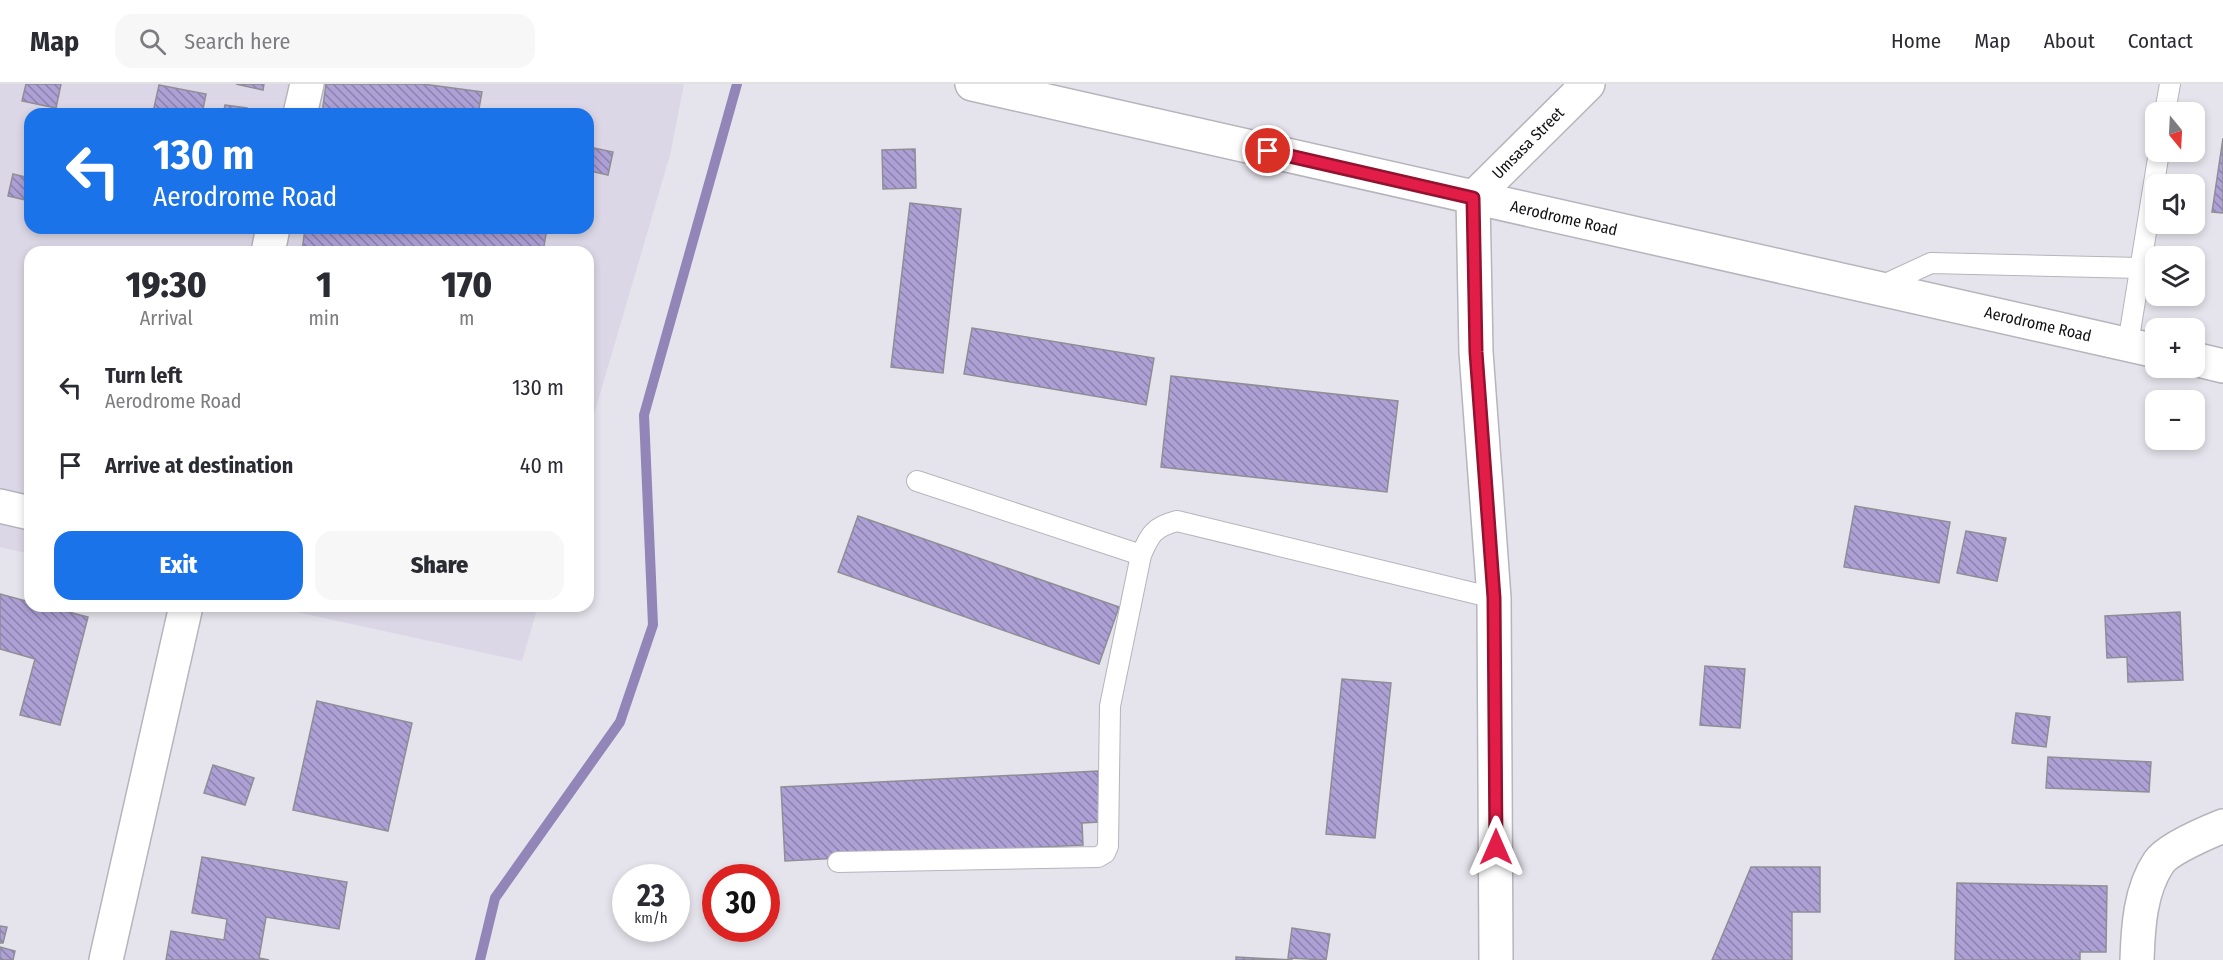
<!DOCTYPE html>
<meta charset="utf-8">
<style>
:root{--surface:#fff;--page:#f7f7f7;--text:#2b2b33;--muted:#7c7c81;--line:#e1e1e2;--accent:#1a73e8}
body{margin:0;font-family:"Fira Sans Condensed",sans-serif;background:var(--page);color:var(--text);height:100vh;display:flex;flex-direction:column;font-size:22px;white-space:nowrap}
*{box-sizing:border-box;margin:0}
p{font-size:20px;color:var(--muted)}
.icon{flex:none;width:33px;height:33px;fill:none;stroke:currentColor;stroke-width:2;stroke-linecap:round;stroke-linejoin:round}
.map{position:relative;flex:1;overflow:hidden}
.sheet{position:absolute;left:24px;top:162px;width:570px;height:366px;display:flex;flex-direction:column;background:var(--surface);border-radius:18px;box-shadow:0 3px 9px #0003}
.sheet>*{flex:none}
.guide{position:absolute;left:24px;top:24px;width:570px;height:126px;border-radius:18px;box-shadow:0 3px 9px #0003;background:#1a73e8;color:#fff;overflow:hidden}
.needle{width:39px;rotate:162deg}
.buttons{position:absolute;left:2145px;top:18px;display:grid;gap:12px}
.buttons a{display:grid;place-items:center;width:60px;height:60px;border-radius:12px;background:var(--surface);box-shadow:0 3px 9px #0003;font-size:30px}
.speed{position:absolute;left:612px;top:780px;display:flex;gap:12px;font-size:30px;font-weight:700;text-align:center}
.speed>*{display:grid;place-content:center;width:78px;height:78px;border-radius:50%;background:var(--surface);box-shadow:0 3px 9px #0003;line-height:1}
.speed small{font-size:15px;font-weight:400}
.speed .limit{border:9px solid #d22;background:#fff;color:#111}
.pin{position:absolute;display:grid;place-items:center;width:51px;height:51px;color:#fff;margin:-26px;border:3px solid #fff;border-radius:50%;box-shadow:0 2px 6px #0007}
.me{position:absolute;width:66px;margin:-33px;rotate:0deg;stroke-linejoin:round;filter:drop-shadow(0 0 4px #0008)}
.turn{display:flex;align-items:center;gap:21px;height:126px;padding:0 30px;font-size:27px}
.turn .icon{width:78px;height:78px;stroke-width:2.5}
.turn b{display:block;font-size:42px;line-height:51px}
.eta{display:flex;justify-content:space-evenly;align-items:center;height:102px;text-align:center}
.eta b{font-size:36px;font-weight:800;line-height:42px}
.cta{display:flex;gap:12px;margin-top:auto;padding:12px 30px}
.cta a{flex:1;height:69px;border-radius:18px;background:var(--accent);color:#fff;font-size:24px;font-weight:800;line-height:69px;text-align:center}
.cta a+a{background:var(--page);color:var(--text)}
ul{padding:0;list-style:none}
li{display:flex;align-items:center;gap:18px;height:78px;padding:0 30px}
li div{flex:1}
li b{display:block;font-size:22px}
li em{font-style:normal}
header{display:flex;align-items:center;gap:36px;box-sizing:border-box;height:84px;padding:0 30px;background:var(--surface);border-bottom:2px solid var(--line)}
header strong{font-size:28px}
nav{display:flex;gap:33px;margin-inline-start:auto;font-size:21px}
.search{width:420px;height:54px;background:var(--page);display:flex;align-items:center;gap:15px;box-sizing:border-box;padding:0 21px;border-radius:18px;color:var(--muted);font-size:22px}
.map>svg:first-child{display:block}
.built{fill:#dbd7e6;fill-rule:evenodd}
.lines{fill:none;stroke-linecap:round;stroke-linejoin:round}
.stream{stroke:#9285b8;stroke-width:10}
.building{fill:url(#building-back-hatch);stroke:#8f8e95;stroke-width:1.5}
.lane-casing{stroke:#b6b4bc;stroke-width:22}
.street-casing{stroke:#b6b4bc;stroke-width:36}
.secondary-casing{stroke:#b6b4bc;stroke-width:36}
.lane{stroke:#fff;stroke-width:20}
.street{stroke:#fff;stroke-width:33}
.secondary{stroke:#fff;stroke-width:33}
.route-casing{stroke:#92132f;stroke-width:15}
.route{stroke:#e11d48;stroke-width:10}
.labels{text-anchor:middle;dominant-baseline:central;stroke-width:4.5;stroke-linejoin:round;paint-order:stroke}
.street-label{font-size:16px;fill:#111013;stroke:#fff}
</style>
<header>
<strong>Map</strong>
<div class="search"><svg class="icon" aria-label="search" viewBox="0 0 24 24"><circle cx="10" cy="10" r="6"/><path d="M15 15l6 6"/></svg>Search here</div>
<nav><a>Home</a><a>Map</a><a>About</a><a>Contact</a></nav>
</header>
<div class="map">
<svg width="2223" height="876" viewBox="0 0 2223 876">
<defs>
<pattern id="building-back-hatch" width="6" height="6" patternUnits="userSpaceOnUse" patternTransform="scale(1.5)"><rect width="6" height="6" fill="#ada0d5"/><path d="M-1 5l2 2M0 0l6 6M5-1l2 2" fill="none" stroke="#8b81ac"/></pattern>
</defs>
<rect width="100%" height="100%" fill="#e5e4ec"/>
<path class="built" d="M0 0H684L670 71 588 351V168H30V470L0 463ZM30 30H588V144H30Z
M269 522H538L522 577Z"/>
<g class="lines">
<path class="stream" d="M480 876 495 814 620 638 653 541 644 331 737 0"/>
</g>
<path class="building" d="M26 0H61L56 24 22 17Z
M236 0H264L263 6Z
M326 0H423L482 8 478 30H322Z
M159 1 206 10 202 30 153 28Z
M225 21 247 24 246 30H223Z
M2223 54V129L2212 128Z
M594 64 613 68 608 91 590 87Z
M915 65 916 104 883 105 882 66Z
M13 90 30 94V117L8 112Z
M910 119 961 125 943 289 891 283Z
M305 144H547L543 168H302Z
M972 244 1154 274 1146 321 964 290Z
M1171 292 1398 317 1387 408 1161 383Z
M1855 422 1950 438 1939 499 1844 483Z
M858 432 1119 523 1099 580 838 488Z
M1966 447 2006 454 1997 497 1957 489Z
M0 510 30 518V522H45L88 533 60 641 20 631 35 575 0 565Z
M2180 528 2183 596 2128 598 2127 573 2107 574 2105 532Z
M1705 582 1745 585 1740 644 1700 641Z
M1342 595 1391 599 1375 754 1326 750Z
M317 617 412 639 388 747 293 726Z
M2016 629 2050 633 2046 663 2012 659Z
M2048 673 2151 678 2149 708 2046 704Z
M213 681 254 694 245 721 204 709Z
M1098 687 1100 738 1082 739 1083 761 785 777 781 703Z
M202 773 347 798 339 845 266 833 259 874 269 876H166L171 847 224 856 227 835 192 829Z
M1751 783H1820V828H1792V876H1712Z
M1957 799 2107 802 2106 868H2080V876H1955Z
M0 842 7 843 3 859H0Z
M1292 844 1330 850 1326 876 1288 874Z
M0 863 15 867 13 876H0Z
M1236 873 1293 876H1236Z"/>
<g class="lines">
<g class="lane-casing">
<path id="lane" d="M2165 28 2170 0
M1877 204 1931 179 2140 184
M2128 260 2159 68
M917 397 1141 471
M838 778 1098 773 1105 769 1108 762 1110 622 1141 471C1150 450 1154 443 1177 437L1494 514"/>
</g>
<g class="street-casing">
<path id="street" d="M300 30 307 0
M268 168 273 144
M0 422 30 429
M106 876 186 522
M1496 876 1494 514 1476 268 1473 114 1588 0
M2137 876C2138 844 2140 806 2159 778 2168 765 2208 748 2223 742"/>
</g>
<g class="secondary-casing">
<path id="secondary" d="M972 0 2156 267
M2194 275 2223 282"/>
</g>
<use href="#lane" class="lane"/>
<use href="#street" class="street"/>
<use href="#secondary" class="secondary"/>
</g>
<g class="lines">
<g class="route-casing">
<path id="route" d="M1268 67 1473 114 1476 268 1494 514 1496 763"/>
</g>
<use href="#route" class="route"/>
</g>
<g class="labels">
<g class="street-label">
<text transform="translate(1528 59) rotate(-45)">Umsasa Street</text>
<text transform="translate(1564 134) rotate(13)">Aerodrome Road</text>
<text transform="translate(2038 240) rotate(13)">Aerodrome Road</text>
</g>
</g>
</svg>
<div class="buttons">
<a><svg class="needle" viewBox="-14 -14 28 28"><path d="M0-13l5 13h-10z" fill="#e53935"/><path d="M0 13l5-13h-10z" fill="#7c7c81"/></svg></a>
<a><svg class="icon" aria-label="sound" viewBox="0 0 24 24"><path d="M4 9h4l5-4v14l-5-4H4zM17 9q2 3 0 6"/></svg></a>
<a><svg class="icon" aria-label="layers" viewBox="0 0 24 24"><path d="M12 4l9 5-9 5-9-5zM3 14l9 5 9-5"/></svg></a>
<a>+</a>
<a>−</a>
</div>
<div class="speed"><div>23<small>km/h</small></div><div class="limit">30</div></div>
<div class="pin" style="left:1268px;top:67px;background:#d93025"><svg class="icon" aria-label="arrive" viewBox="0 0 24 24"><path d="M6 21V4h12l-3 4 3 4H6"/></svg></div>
<svg class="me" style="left:1496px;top:763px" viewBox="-20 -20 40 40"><path d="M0-17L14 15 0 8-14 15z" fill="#e11d48" stroke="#fff" stroke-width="4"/></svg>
<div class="guide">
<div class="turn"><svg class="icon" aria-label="left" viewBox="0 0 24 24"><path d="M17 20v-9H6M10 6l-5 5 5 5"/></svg><div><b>130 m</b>Aerodrome Road</div></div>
</div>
<section class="sheet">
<div class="eta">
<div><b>19:30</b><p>Arrival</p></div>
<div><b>1</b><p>min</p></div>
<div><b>170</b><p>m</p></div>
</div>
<ul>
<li><svg class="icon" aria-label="left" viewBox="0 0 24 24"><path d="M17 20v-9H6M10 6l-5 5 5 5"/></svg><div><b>Turn left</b><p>Aerodrome Road</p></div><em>130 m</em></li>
<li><svg class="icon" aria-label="arrive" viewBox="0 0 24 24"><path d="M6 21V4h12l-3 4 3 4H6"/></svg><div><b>Arrive at destination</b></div><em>40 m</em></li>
</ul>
<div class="cta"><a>Exit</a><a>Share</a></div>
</section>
</div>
